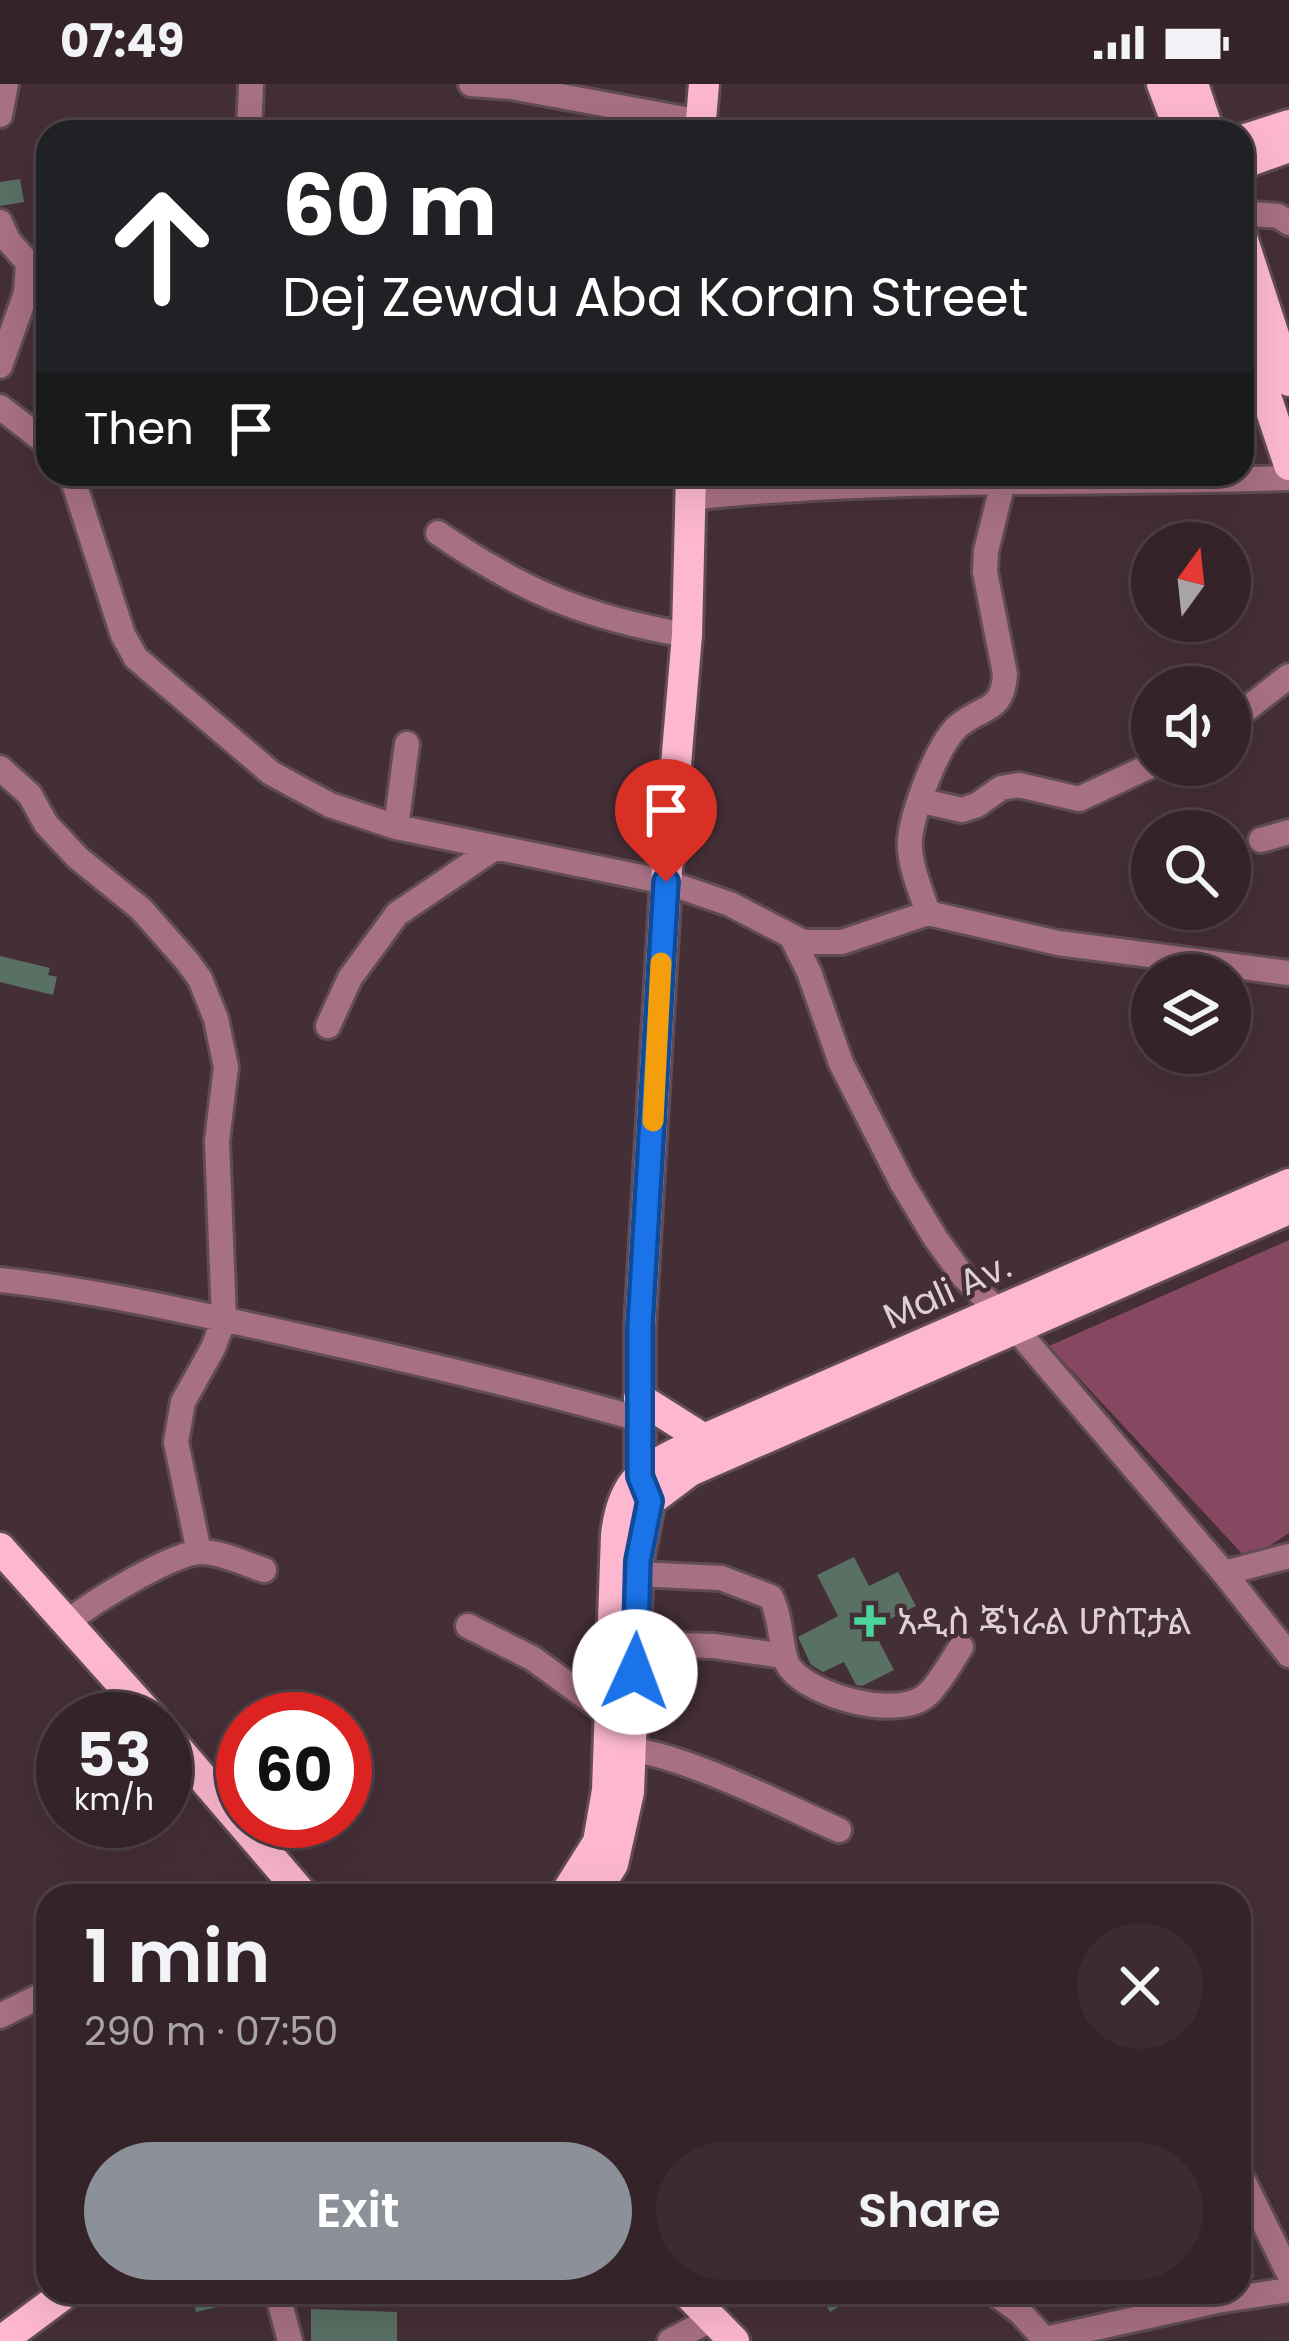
<!DOCTYPE html>
<meta charset="utf-8">
<style>
:root{--surface:#342329;--page:#3c2b31;--text:#f1f3f6;--muted:#a9a4a8;--line:#4e4046;--accent:#8c9099}
body{margin:0;font-family:Poppins,"Noto Sans Ethiopic",sans-serif;background:var(--page);color:var(--text);height:100vh;display:flex;flex-direction:column;font-size:45px;white-space:nowrap}
*{box-sizing:border-box;margin:0}
p{font-size:39px;color:var(--muted)}
.icon{flex:none;width:66px;height:66px;fill:none;stroke:currentColor;stroke-width:2;stroke-linecap:round;stroke-linejoin:round}
.map{position:relative;flex:1;overflow:hidden}
.details{position:absolute;left:36px;top:1800px;width:1215px;height:420px;display:flex;flex-direction:column;background:var(--surface);border-radius:36px;box-shadow:0 12px 48px #0002,0 0 0 3px var(--line)}
.details>*{flex:none}
.banner{position:absolute;left:36px;top:36px;width:1218px;height:366px;border-radius:36px;box-shadow:0 12px 48px #0002,0 0 0 3px var(--line);background:#202124;color:#fff;overflow:hidden}
.needle{width:78px;rotate:15deg}
.fabs{position:absolute;left:1131px;top:438px;display:grid;gap:24px}
.fabs a{display:grid;place-items:center;width:120px;height:120px;border-radius:50%;background:var(--surface);box-shadow:0 12px 48px #0002,0 0 0 3px var(--line);font-size:60px}
.speed{position:absolute;left:36px;top:1608px;display:flex;gap:24px;font-size:60px;font-weight:700;text-align:center}
.speed>*{display:grid;place-content:center;width:156px;height:156px;border-radius:50%;background:var(--surface);box-shadow:0 12px 48px #0002,0 0 0 3px var(--line);line-height:1}
.speed small{font-size:30px;font-weight:400}
.speed .limit{border:18px solid #d22;background:#fff;color:#111}
.pin{position:absolute;display:grid;place-items:center;width:102px;height:102px;color:#fff;margin:-123px -51px;border-radius:50% 50% 50% 0;rotate:-45deg;box-shadow:0 0 12px #0007}
.pin .icon{rotate:45deg}
.me{position:absolute;width:132px;margin:-66px;rotate:2deg;stroke-linejoin:round;filter:drop-shadow(0 0 9px #0008)}
.turn{display:flex;align-items:center;gap:42px;height:252px;padding:0 48px;font-size:54px}
.turn .icon{width:156px;height:156px;stroke-width:2.5}
.turn b{display:block;font-size:84px;line-height:102px}
.then{display:flex;align-items:center;height:114px;padding:0 48px;background:#0003;gap:24px;font-size:45px}
.round{display:grid;place-items:center;flex:none;width:126px;height:126px;border-radius:63px;background:var(--page)}
.overview{display:flex;align-items:center;justify-content:space-between;height:204px;padding:0 48px}
h1{font-size:72px;font-weight:600;line-height:90px}
.cta{display:flex;gap:24px;margin-top:auto;padding:24px 48px}
.cta a{flex:1;height:138px;border-radius:72px;background:var(--accent);color:#fff;font-size:48px;font-weight:600;line-height:138px;text-align:center}
.cta a+a{background:var(--page);color:var(--text)}
.status{display:flex;justify-content:space-between;align-items:center;height:84px;padding:0 60px;background:var(--surface);direction:ltr}
.status svg{height:33px;fill:currentColor}
.map>svg:first-child{display:block}
.green{fill:#864760}
.building{fill:#597064}
.lines{fill:none;stroke-linecap:round;stroke-linejoin:round}
.minor-casing{stroke:#614c53;stroke-width:30}
.major-casing{stroke:#614c53;stroke-width:36}
.minor{stroke:#a87084;stroke-width:24}
.major{stroke:#fdb8d0;stroke-width:30}
.route-casing{stroke:#114b97;stroke-width:30}
.route{stroke:#1a73e8;stroke-width:21}
.slow{stroke:#f59e0b;stroke-width:21}
.poi-dot{fill:#4bd49b;stroke:#452f37;stroke-width:4.5}
.labels{text-anchor:middle;dominant-baseline:central;stroke-width:9;stroke-linejoin:round;paint-order:stroke}
.street-label{font-size:36px;fill:#ded0d5;stroke:#452f37}
.poi-label{font-size:36px;fill:#ded0d5;stroke:#452f37;text-anchor:start}
</style>
<div class="status"><b>07:49</b><svg viewBox="0 0 49 12"><path d="M0 12V9h3v3zM5 12V6h3v6zM10 12V3h3v9zM15 12V0h3v12zM26 1h20v11H26zM47 4h2v5h-2z"/></svg></div>
<div class="map">
<svg width="1289" height="2257" viewBox="0 0 1289 2257">
<rect width="100%" height="100%" fill="#452f37"/>
<path class="green" d="M1289 1156V1449L1248 1476 1049 1262Z"/>
<path class="building" d="M20 95 24 118 0 122V98Z
M0 872 50 884 48 891 57 893 53 911 0 898Z
M854 1473 869 1502 898 1488 916 1522 872 1544 894 1586 862 1602 856 1601 844 1578 823 1588 811 1581 798 1553 838 1532 817 1491Z
M1247 2150 1254 2193 1239 2196V2151Z
M192 2208H224L226 2221 196 2228Z
M818 2208H864L830 2228Z
M311 2225 397 2228V2257H311Z"/>
<g class="lines">
<g class="minor-casing">
<path id="minor" d="M471 0 511 3 701 38
M0 31 6 0
M249 48 251 0
M1242 129 1278 132 1289 139
M0 138 8 156 28 179 26 209 0 282
M0 323 48 360
M71 390 123 551 136 574 271 689 330 721 396 743 666 798 730 820 803 858H842L928 829 1058 859 1289 889
M691 414C890 392 1089 401 1289 394
M438 449C522 507 586 534 687 551
M1230 638 1289 592
M0 684 30 711 46 740 78 774 141 825 187 877 200 895 216 935 226 983 217 1057 224 1235 213 1264 183 1318 176 1358 199 1468
M922 717 962 726 977 721 1001 704 1019 701 1079 715 1152 681
M396 743 407 660
M1261 756 1289 748
M928 829C921 807 908 779 910 755 913 727 937 661 958 642 983 621 1003 629 1005 590L985 488 986 467 1003 398
M792 854 809 888 841 979 902 1099 936 1155 963 1192 1015 1244 1224 1489 1289 1571
M328 942 350 894 397 830 493 765
M0 1196C101 1207 200 1230 299 1252 413 1277 527 1303 639 1335
M1224 1489 1289 1472
M638 1490 721 1494 771 1513C783 1537 780 1572 790 1584 812 1613 900 1637 928 1610 941 1597 951 1578 961 1563
M69 1537C93 1518 172 1469 201 1468 221 1468 246 1480 264 1486
M468 1542 532 1574 612 1632
M636 1560 714 1562 783 1572
M617 1665C670 1663 786 1723 839 1746
M0 1932 48 1908
M1239 2088 1289 2190
M277 2208 290 2257
M993 2208 1021 2229 1046 2257
M1045 2255 1217 2217 1289 2206
M670 2257 714 2234"/>
</g>
<g class="major-casing">
<path id="major" d="M1162 0 1180 48
M1193 0 1209 48
M700 48 704 0
M1242 56 1289 41
M1242 80 1289 63
M1242 153 1289 297
M1242 240 1289 381
M639 1314 704 1355
M650 1417 640 1392V1242L666 798 687 551 691 390
M650 1417 690 1387 1289 1125
M0 1464 153 1635
M165 1650 304 1812
M564 1812 598 1758 607 1706 616 1451C623 1387 651 1383 704 1355L1289 1100
M593 1812 613 1780 629 1708 638 1477 650 1417
M686 2208 734 2257
M1 2257 67 2208"/>
</g>
<use href="#minor" class="minor"/>
<use href="#major" class="major"/>
</g>
<g class="lines">
<g class="route-casing">
<path id="route" d="M635 1588 638 1477 650 1417 640 1392V1242L666 798"/>
</g>
<use href="#route" class="route"/>
<path class="slow" d="M653 1037 661 879"/>
</g>
<path class="poi-dot" d="M864 1519h12v12h12v12h-12v12h-12v-12h-12v-12h12z"/>
<g class="labels">
<g class="street-label">
<text transform="translate(947 1207) rotate(-24)">Mali Av.</text>
</g>
<g class="poi-label">
<text x="897" y="1537">አዲስ ጄነራል ሆስፒታል</text>
</g>
</g>
</svg>
<div class="fabs">
<a><svg class="needle" viewBox="-14 -14 28 28"><path d="M0-13l5 13h-10z" fill="#e53935"/><path d="M0 13l5-13h-10z" fill="#a9a4a8"/></svg></a>
<a><svg class="icon" aria-label="sound" viewBox="0 0 24 24"><path d="M4 9h4l5-4v14l-5-4H4zM17 9q2 3 0 6"/></svg></a>
<a><svg class="icon" aria-label="search" viewBox="0 0 24 24"><circle cx="10" cy="10" r="6"/><path d="M15 15l6 6"/></svg></a>
<a><svg class="icon" aria-label="layers" viewBox="0 0 24 24"><path d="M12 4l9 5-9 5-9-5zM3 14l9 5 9-5"/></svg></a>
</div>
<div class="speed"><div>53<small>km/h</small></div><div class="limit">60</div></div>
<div class="pin" style="left:666px;top:798px;background:#d93025"><svg class="icon" aria-label="arrive" viewBox="0 0 24 24"><path d="M6 21V4h12l-3 4 3 4H6"/></svg></div>
<svg class="me" style="left:635px;top:1588px" viewBox="-20 -20 40 40"><circle r="19" fill="#fff"/><path d="M0-13L10 11 0 6-10 11z" fill="#1a73e8"/></svg>
<div class="banner">
<div class="turn"><svg class="icon" aria-label="ahead" viewBox="0 0 24 24"><path d="M12 20V5M6 11l6-6 6 6"/></svg><div><b>60 m</b>Dej Zewdu Aba Koran Street</div></div>
<div class="then">Then<svg class="icon" aria-label="arrive" viewBox="0 0 24 24"><path d="M6 21V4h12l-3 4 3 4H6"/></svg></div>
</div>
<section class="details">
<div class="overview"><div><h1>1 min</h1><p>290 m · 07:50</p></div><a class="round"><svg class="icon" aria-label="close" viewBox="0 0 24 24"><path d="M6 6l12 12M18 6L6 18"/></svg></a></div>
<div class="cta"><a>Exit</a><a>Share</a></div>
</section>
</div>
